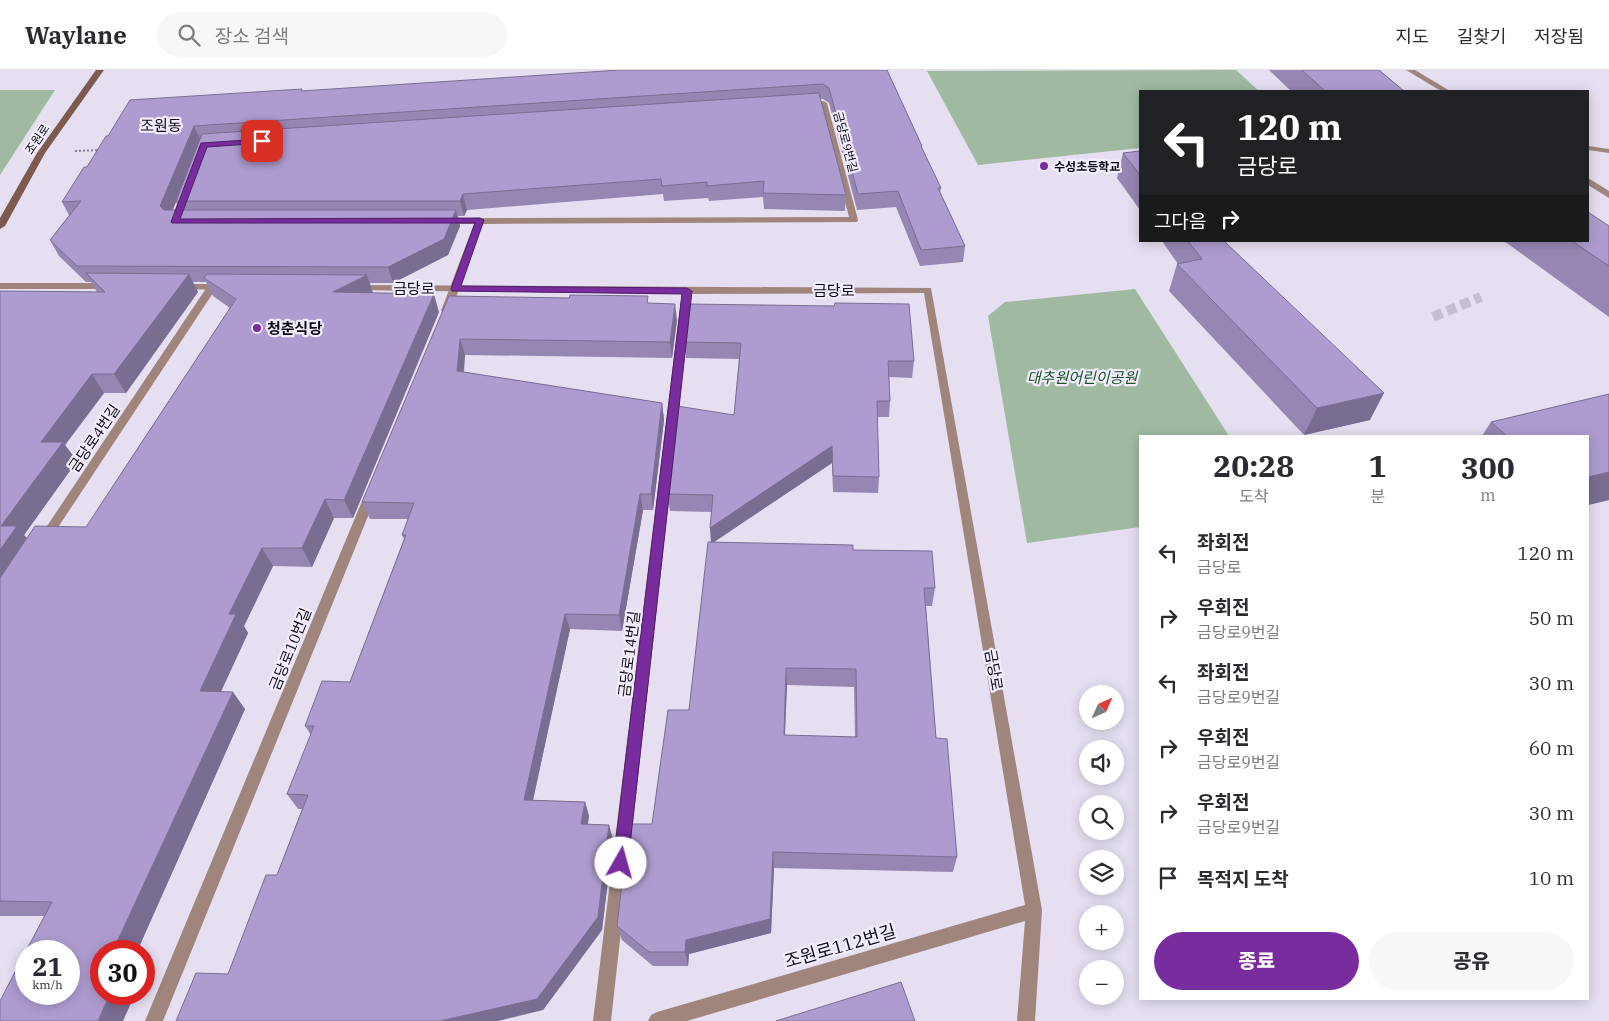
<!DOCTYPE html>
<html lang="ko">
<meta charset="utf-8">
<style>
:root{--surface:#fff;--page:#f7f7f7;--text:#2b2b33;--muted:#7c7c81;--line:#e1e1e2;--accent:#792c9e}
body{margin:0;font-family:"IBM Plex Serif","Noto Sans KR",serif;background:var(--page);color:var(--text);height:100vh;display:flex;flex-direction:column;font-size:19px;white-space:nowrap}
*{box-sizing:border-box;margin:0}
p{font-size:16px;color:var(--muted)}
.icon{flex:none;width:28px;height:28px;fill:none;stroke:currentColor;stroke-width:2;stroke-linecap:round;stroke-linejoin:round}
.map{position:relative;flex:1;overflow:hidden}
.sheet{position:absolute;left:1139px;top:365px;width:450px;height:565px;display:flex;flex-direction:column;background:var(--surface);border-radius:0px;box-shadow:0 2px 12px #0003}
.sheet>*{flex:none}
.top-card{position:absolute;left:1139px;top:20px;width:450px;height:152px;border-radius:0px;box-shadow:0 2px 12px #0003;background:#202124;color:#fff;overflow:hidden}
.needle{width:32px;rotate:45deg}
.tools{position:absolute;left:1079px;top:615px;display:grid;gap:10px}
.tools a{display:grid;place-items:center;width:45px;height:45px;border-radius:50%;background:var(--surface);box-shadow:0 2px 12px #0003;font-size:25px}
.speed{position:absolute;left:15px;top:870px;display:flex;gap:10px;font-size:25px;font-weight:700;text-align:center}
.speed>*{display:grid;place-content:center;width:65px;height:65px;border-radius:50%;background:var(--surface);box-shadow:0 2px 12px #0003;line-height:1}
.speed small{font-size:12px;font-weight:400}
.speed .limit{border:8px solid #d22;background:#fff;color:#111}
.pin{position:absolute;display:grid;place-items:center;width:42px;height:42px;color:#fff;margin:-21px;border-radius:10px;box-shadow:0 2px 8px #0006}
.me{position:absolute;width:55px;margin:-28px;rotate:7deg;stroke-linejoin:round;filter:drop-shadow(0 0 4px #0008)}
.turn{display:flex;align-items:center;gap:18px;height:105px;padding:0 15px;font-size:22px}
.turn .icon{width:65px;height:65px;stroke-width:2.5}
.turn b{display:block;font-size:35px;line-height:42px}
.then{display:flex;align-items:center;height:48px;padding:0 15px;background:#0003;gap:10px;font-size:19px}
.eta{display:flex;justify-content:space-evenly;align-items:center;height:85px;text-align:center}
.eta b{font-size:30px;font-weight:800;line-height:35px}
.cta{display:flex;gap:10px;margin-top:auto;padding:10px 15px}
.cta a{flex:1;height:58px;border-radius:30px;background:var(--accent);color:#fff;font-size:20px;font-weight:800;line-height:58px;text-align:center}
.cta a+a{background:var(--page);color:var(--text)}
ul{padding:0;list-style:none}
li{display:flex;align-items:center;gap:15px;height:65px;padding:0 15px}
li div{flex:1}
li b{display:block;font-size:19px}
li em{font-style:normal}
header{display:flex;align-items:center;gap:30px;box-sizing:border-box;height:70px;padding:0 25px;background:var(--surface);border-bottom:1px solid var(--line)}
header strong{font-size:24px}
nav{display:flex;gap:28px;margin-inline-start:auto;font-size:18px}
.search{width:350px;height:45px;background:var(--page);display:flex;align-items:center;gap:12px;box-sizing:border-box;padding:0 18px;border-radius:28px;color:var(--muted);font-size:19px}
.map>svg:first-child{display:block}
.green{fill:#9fbaa0}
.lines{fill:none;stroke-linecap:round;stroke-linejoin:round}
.minor-tunnel{stroke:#c5bfcf;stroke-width:10;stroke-dasharray:10 5;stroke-linecap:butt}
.path{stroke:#847f8c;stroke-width:2;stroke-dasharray:2 2;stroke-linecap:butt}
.minor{fill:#a0857d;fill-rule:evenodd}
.tertiary{fill:#a0857d;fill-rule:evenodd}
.secondary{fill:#7e594d;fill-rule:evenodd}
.wall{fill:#9686b3;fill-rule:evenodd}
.shaded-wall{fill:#7a6d92}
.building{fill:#ae9cd0;stroke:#7a6d92;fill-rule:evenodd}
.route{fill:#792c9e;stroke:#4f1d67}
.poi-dot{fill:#792c9e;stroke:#f2ecfe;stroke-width:2}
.labels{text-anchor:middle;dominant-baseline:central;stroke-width:4.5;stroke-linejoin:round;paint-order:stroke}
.far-street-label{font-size:12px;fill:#0d0b10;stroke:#f2ecfe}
.far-poi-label{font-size:12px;font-weight:bold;fill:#0d0b10;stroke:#f2ecfe;text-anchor:start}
.far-quarter-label{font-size:15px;fill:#0d0b10;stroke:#f2ecfe}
.street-label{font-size:15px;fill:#0d0b10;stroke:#f2ecfe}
.poi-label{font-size:15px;font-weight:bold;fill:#0d0b10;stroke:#f2ecfe;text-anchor:start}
.park-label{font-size:15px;font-style:italic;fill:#165721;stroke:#f2ecfe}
.near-street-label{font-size:18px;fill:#0d0b10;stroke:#f2ecfe}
</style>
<header>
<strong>Waylane</strong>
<div class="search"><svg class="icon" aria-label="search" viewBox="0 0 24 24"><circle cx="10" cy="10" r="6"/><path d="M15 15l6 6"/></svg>장소 검색</div>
<nav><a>지도</a><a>길찾기</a><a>저장됨</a></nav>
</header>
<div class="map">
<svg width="1609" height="951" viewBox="0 0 1609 951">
<rect width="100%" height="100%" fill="#e5dff1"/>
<path class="green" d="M1236 0 1259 21H1140V78L978 95 927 1Z
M0 20H55L0 105Z
M1135 219 1229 366H1140V457L1027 473 988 246 1005 232Z"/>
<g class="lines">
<path class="minor-tunnel" d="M1433 247 1481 227"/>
<path class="path" d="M75 81 101 80"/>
<path class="minor" d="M823 31 827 33 858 150 857 152 483 154 451 241 446 244 441 241 474 154 175 155 170 152 200 75 204 73ZM820 36 849 147 181 149 207 77Z
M1588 76 1609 79V83L1588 80Z
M212 214 217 217 47 474H39L37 471 39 468 207 217Z
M687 218 692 221 611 951H593L682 221Z
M371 420 377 424 163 951H145L365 424Z"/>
<path class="tertiary" d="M1406 0H1415L1450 21H1441Z
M1588 108 1609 121V128L1588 115Z
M0 213H109L114 216 109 219H0Z
M179 214H224L229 217 224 220 176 219 174 217Z
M354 215 931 218 1042 840 1035 951H1017L1025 851 687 951H648L651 945 657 942 1025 835 924 223 687 224 351 220 349 218Z"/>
<path class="secondary" d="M96 0H104L45 83 5 156 0 159V148L37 83Z"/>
</g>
<path class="wall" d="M887 0 922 76V79L941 118 940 123 965 176 963 192 920 196 896 137 857 140 829 33 823 29H820L846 125 845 141 764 139 763 127 709 131 708 128 664 131 663 124 467 140 464 146H458L460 156 448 185 393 213H370L373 223 439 242 353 448H334L312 497 273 496 244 556 248 563 221 621 245 639 139 877 151 887 144 903V881L45 846H0V221L97 222 91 212H86L59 186 50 170 69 145 62 132 108 66 302 21ZM176 132 180 140H173ZM193 212H206L213 226 230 238 86 457 27 468 24 465 77 391 65 375 104 323H126L198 222Z
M1269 0H1379L1404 21H1291Z
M1140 81V140L1117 108 1123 83Z
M1609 156V247L1504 171H1588Z
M1162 171H1224L1370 350 1304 365 1169 221 1177 194H1178Z
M449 226 649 233 677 250 672 288 465 285 464 302 662 333 664 350 653 440H643L622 561 570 559 533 730 585 732 589 746 588 754 613 769 602 860 543 940 228 904 277 805 302 739H298L287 724 311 665 305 656 350 612 404 469 402 465 408 449H370L362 432Z
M689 234 914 291 912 308 889 307 890 331 889 347H877L879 407 878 423 833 422 832 393 714 472 853 480 935 518 932 536H926L936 668 957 787 953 802 774 798 771 863 689 884 688 896H653L622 870 617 856 652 754 689 640 711 472V442L670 441 667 424 734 345 739 289 686 288 685 272ZM787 615 854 617 855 667 785 665Z
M1609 324V430L1588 435V366H1482L1491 352Z"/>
<path class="shaded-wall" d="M194 56 201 71 168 151 160 136Z
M463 124 467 140 464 146 460 131Z
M456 140 460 156 448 185 393 213 388 197Z
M189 204 198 222 126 323 114 304Z
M367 205 373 224 333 222Z
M434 224 439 242 353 448 344 430Z
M675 234 677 250 672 288 670 272Z
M460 269 465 285 462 317 457 301Z
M92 304 104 323 65 375 77 391 24 465 32 474 0 522V480L1 456 41 372Z
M1384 323 1370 350 1304 365 1317 338Z
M662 333 664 350 653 440 651 424Z
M832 376V393L711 474 710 458Z
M1609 402V430L1588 435V407Z
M640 424 643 440 622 561 619 545Z
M325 429 334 448 312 497 302 478Z
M262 478 273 496 244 556 248 563 213 639 200 621 229 544Z
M565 544 570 559 530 744 524 730Z
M786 598 787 615 784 682V665Z
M233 622 245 639 139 877 151 887 144 903V881H129L117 872Z
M585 732 589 746 585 768 581 754Z
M609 755 613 769 602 860 543 940 498 951H440Z
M773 782 774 798 771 863 689 884 688 896 685 882 686 870Z
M110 924H135L123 951H98Z"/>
<path class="building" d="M620 0H887L922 76H921L941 118H938L965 176 921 180 898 121 858 124 829 18 823 14 194 56 160 136 164 140H456L444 169 388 197 77 196 50 170 81 131 62 132 84 97H87L106 66H108L130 30 302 19 301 21Z
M1302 0H1379L1404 21H1325Z
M819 23 846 125 763 123 764 111 707 116V112L662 116 661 109 463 124 460 131H176L202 64Z
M1140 81V105L1123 83Z
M1588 142 1609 156V196L1572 171H1588Z
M1188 171H1224L1384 323 1317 338 1177 194 1202 189Z
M86 203 189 204 114 304H92L41 372H63L1 456H17L0 480V221L105 222Z
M207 204 367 205 333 222 434 224 344 430 325 429 302 478H262L229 544H236L200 621 233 622 117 872 133 873 130 881H101V924H110L98 951H0V931L26 881V924H69V881H26L52 832 0 831V508L35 456 86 457 236 229 204 208Z
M570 225 648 226 647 233 675 234 670 272 460 269 457 301 662 333 651 424H640L619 545 565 544 524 730 585 732 581 754 609 755 598 847 537 929 440 951H176L196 903 228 904 266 805H277L308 725 287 724 314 656H305L322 611 350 612 406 465H402L414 433 362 432 449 226 569 228Z
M835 233 909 234 914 291H888L890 331H877L879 407 833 406 832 376 710 458 713 425 667 424 677 336 734 345 741 273 685 272 689 234 834 236Z
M1609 324V402L1588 407V366H1507L1491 352Z
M708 472 853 475V480L932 481 935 518H924L936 668 947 669 957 787 773 782 770 849 686 870 685 882H649L617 856 629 754H652L668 640H689ZM786 598 856 599 857 667 784 665Z
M901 912 915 951H776Z"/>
<path class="route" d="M262 69 265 71 264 73 207 77 180 149 480 148 484 150 461 216 687 218 692 221 628 793 626 798 621 800 616 798 613 793 682 224 452 221 451 219 475 153H172L171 152 201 73Z"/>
<g class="poi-dot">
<circle cx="1044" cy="96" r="5"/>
<circle cx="257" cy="258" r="5"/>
</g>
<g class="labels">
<g class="far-street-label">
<text transform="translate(37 69) rotate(-56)">조원로</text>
<text transform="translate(846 72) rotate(75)">금당로9번길</text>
</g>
<g class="far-poi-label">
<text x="1054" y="96">수성초등학교</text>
</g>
<g class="far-quarter-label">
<text x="161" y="55">조원동</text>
</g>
<g class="street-label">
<text x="414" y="218">금당로</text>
<text x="834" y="220">금당로</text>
<text transform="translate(94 368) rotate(-56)">금당로4번길</text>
<text transform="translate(290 579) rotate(-68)">금당로10번길</text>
<text transform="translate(629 584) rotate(-83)">금당로14번길</text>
<text transform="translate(994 600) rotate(80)">금당로</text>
</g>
<g class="poi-label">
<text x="267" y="258">청춘식당</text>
</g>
<g class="park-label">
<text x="1082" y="307">대추원어린이공원</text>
</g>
<g class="near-street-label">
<text transform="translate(840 876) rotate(-16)">조원로112번길</text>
</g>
</g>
</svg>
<div class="tools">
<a><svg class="needle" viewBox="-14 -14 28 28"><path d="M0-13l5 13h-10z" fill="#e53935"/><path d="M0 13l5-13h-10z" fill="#7c7c81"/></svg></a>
<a><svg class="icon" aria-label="sound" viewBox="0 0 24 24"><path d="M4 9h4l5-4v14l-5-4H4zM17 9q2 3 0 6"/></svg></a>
<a><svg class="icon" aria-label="search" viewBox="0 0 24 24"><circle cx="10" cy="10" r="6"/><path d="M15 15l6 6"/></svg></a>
<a><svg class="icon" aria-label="layers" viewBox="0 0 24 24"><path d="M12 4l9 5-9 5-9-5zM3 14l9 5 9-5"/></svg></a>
<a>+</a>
<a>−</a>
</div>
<div class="speed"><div>21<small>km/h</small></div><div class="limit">30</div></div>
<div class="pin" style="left:262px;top:71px;background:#d93025"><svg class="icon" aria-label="arrive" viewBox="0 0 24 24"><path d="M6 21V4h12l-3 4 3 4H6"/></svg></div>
<svg class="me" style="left:621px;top:793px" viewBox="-20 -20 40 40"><circle r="19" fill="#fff"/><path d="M0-13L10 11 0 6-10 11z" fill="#792c9e"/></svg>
<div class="top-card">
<div class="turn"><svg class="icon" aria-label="left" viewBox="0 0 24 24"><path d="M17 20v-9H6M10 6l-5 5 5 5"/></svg><div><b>120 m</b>금당로</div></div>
<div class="then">그다음<svg class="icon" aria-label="right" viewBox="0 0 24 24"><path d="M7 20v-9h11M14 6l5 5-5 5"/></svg></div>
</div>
<section class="sheet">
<div class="eta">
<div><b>20:28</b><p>도착</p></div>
<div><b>1</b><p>분</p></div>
<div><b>300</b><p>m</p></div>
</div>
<ul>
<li><svg class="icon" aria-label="left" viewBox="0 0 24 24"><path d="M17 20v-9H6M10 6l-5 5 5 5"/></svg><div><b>좌회전</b><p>금당로</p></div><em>120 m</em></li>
<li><svg class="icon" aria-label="right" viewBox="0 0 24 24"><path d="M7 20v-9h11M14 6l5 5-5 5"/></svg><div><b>우회전</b><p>금당로9번길</p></div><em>50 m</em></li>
<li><svg class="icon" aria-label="left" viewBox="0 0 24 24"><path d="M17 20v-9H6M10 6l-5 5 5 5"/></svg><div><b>좌회전</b><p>금당로9번길</p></div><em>30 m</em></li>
<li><svg class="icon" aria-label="right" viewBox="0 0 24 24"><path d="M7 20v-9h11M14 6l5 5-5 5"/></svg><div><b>우회전</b><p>금당로9번길</p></div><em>60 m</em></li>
<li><svg class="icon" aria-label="right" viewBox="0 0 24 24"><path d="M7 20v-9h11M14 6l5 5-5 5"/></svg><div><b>우회전</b><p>금당로9번길</p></div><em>30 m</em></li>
<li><svg class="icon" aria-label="arrive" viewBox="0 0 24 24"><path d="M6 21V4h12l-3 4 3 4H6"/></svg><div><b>목적지 도착</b></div><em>10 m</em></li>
</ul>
<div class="cta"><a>종료</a><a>공유</a></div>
</section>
</div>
